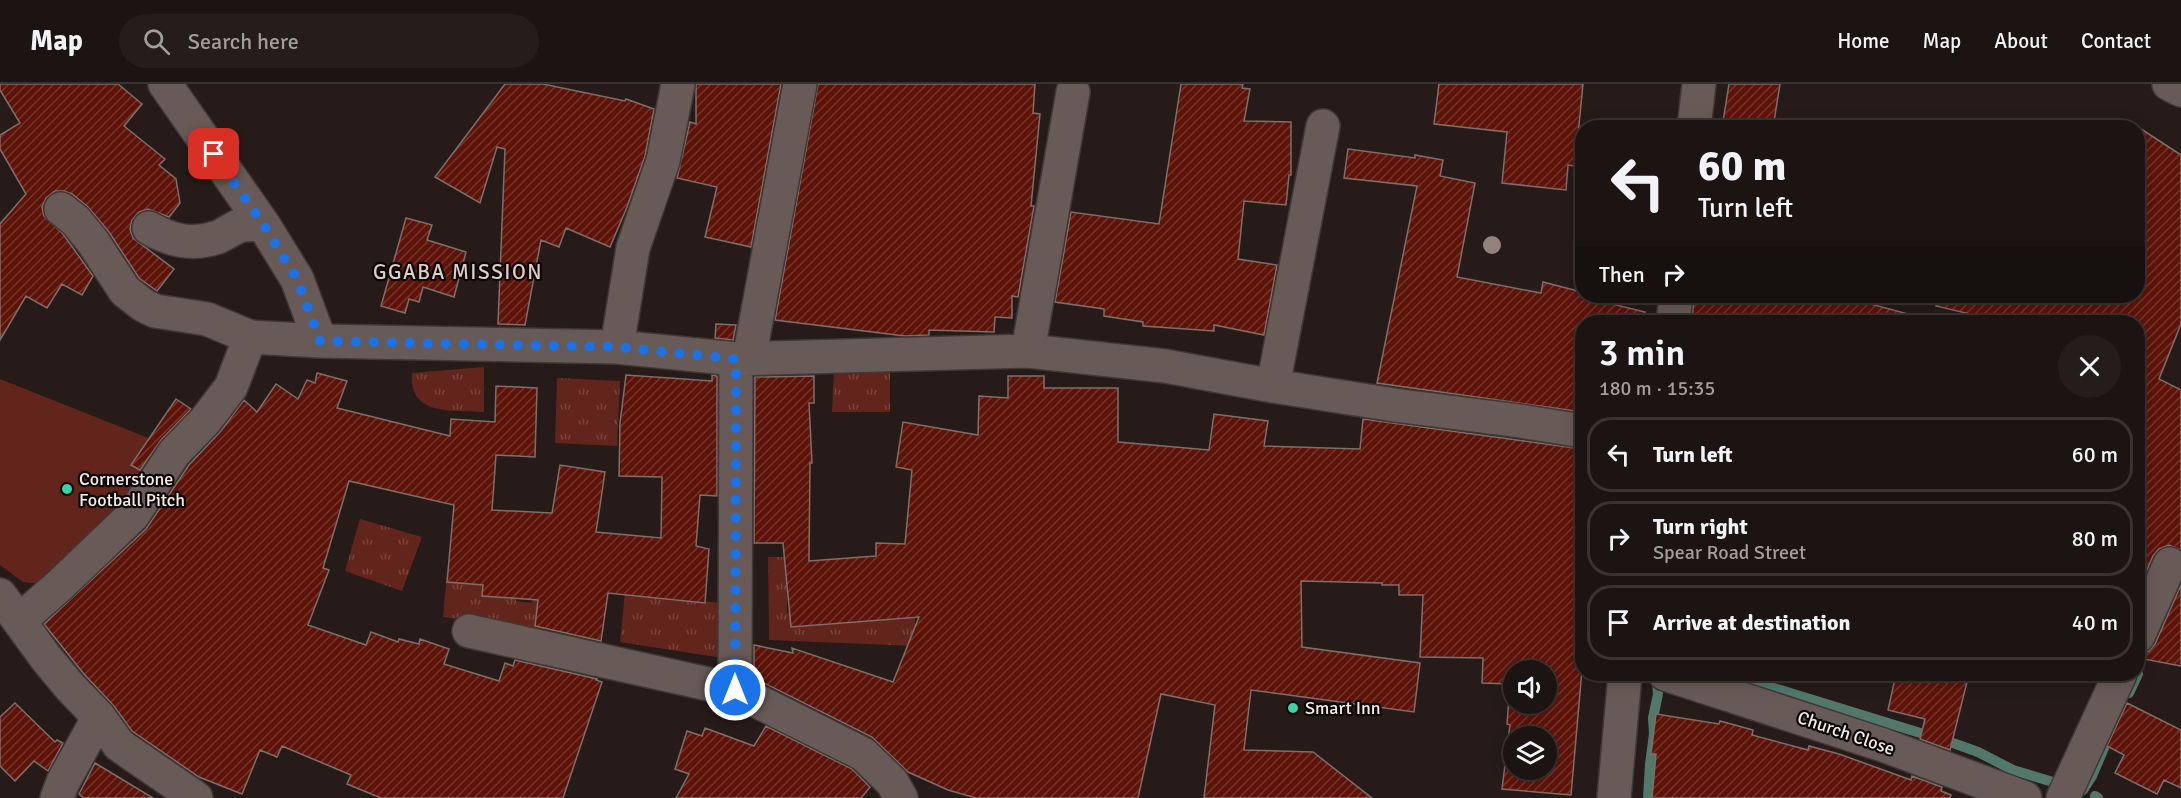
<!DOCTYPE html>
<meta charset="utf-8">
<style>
:root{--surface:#1c1412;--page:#251d1b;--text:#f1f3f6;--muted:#a09e9f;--line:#3a3332}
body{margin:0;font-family:Signika,sans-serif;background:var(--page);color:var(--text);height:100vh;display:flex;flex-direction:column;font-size:22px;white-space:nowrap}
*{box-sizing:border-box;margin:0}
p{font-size:20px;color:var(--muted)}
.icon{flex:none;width:33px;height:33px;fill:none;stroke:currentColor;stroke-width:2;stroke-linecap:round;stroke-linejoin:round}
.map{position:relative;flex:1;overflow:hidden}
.drawer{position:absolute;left:1575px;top:231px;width:570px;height:366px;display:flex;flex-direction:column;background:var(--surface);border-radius:24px;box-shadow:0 3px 15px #0003,0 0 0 2px var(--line)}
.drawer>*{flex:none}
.top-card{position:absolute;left:1575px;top:36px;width:570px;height:183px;border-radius:24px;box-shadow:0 3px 15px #0003,0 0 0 2px var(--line);background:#1c1412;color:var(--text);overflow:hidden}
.tools{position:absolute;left:1503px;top:576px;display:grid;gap:12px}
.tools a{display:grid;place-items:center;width:54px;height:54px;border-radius:50%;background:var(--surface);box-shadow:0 3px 15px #0003,0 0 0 2px var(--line);font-size:30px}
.pin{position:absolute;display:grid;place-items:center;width:51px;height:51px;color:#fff;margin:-26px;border-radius:12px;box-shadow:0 3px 9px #0006}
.me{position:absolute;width:66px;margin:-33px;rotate:0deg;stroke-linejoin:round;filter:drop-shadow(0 0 4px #0008)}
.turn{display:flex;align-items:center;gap:21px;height:126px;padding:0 24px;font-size:27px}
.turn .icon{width:78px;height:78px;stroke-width:2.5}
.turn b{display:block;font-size:42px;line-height:51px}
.then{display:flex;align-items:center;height:57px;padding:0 24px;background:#0003;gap:12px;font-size:22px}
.round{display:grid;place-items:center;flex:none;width:63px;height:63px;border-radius:32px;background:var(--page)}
.summary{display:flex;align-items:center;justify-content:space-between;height:102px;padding:0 24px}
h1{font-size:36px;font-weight:600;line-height:45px}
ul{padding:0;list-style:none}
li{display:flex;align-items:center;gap:18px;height:75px;margin:0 12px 9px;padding:0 12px;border:3px solid var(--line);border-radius:24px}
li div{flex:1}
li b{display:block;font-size:22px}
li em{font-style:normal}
header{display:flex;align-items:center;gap:36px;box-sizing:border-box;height:84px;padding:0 30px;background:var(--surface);border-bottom:2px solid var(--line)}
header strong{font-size:28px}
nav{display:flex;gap:33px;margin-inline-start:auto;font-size:21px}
.search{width:420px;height:54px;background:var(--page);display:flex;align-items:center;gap:15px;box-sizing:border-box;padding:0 21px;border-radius:33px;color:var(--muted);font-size:22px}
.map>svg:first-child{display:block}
.grass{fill:url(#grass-tufts)}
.park{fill:#62251b}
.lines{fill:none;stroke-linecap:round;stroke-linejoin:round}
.stream{stroke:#52786c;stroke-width:10}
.building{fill:url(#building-hatch);stroke:#7e6f6c;stroke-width:1.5;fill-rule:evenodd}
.minor-casing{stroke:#413836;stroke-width:36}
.minor{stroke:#685a57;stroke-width:33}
.tree{fill:#94827e}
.route{stroke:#1a73e8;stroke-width:10;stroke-dasharray:0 18}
.poi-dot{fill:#36d4a7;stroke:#0c0706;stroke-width:2}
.labels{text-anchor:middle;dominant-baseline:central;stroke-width:4.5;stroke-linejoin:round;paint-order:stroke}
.poi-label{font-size:18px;fill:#f3ebe9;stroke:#0c0706;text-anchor:start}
.street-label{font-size:18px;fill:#f3ebe9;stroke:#0c0706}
.quarter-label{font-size:21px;letter-spacing:1.5px;fill:#dfcecb;stroke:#0c0706}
</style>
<header>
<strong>Map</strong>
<div class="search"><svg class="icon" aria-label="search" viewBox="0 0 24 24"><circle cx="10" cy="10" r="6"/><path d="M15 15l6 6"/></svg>Search here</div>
<nav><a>Home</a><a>Map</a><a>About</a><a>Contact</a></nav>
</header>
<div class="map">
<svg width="2181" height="714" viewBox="0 0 2181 714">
<defs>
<pattern id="grass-tufts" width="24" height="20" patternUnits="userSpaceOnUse" patternTransform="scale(1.5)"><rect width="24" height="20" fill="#62251b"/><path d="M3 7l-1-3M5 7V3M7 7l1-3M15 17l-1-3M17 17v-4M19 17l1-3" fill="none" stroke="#79453c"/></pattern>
<pattern id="building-hatch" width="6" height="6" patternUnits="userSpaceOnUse" patternTransform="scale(1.5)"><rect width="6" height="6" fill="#5e1309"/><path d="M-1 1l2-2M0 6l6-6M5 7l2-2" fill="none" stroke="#76362d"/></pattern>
</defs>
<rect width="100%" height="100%" fill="#261b18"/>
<path class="grass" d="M484 283V328C453 326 408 332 412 289Z
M834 284 890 287V328H832Z
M557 294 620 297 617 362 555 359Z
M360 435 422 453 402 507 345 487Z
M768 473H787V529H822L915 484V562L769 556Z
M447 491 493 497 517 510 516 517 532 519 535 501 549 503 544 545 443 533Z
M625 509 730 520 729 575 620 558Z"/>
<path class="park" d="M0 295 166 361 100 449 41 500 23 498 0 481Z"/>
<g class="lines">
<path class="stream" d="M1694 238 1696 212
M1728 590 1953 659 1978 668 2013 686 2053 698
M2129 609 2138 590
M2083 706 2092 692 2104 664
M2095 712 2098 714
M1648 714 1650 680 1654 650 1653 634 1658 610 1656 590"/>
</g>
<path class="building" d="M0 0H118L142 20 124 42 165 75 159 81 176 95 180 119 169 133 148 125 139 128 132 136 130 145 133 154 174 185 157 207 139 194 109 148 88 123 72 110 64 107H55L46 114 42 123 44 132 63 150 93 192 82 211 62 200 47 224 26 212 0 256V140L26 110 0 65V51L20 39 0 6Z
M505 0H543L625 17 626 15 654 25 645 72 627 123 610 163 566 144 559 163 541 156 525 241 498 240 505 65 497 63 480 119 435 93Z
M696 0H781L751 163 705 153 717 103 677 94 690 38 696 40Z
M818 0H1035L1033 29 1040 30 1031 122H1034L1018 213 1012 212V234L995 233 994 248 929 246V251L905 252 775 236Z
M1181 0H1243L1242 4 1250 5 1244 37 1291 38V91H1289L1286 121 1244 117 1238 175 1277 181 1264 251 1214 241V247L1143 242V238L1104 232V225L1055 218 1071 128 1159 140Z
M1439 0H1583L1575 82 1568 81 1566 106 1502 99 1507 48 1434 40Z
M1729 0H1780L1773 44H1756L1723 38Z
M2138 43 2181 71V240L2159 295 2181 306V466L2169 461 2159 465 2153 472 2138 507V238H2004L1936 222 1938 212H2138Z
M1348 65 1415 74V71L1443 76 1440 92 1475 99 1457 193 1541 209 1543 198 1582 208V212H1592V215L1645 228 1644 238H1582V328L1377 299 1417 102 1344 94Z
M406 134 432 141 427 156 466 168 454 213 423 203 419 218 409 215 405 229 381 222Z
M1694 212H1841L1908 230 1907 238H1692Z
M716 240 736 241 733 256 715 254Z
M317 289 347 297 337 324 450 352 451 335 495 338 496 302 537 304 535 373 496 371 492 426 552 429 560 381 605 388 596 448 661 454 662 393 619 392 620 339 626 291 712 297V291L717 292V412L700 411 696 462 709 465 705 519 608 509 601 557 535 542 538 516 482 512 483 501 447 498 454 421 349 397 323 484 329 486 308 541 366 561 371 548 398 558 399 555 419 560 420 555 449 565 444 580 499 597 505 579 513 582 515 576 597 595 596 596 602 598 563 714H381L347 700 351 691 282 662 277 673 260 666 242 710 199 693 132 647 114 622 84 590 44 540 146 445 189 381 220 348 244 316 257 328 276 300 298 315 307 296 315 299Z
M814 292V319H809L812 379H810L809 477 876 472V459L905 460 912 386 896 383 903 338 978 351 979 312 1008 314V292H1044V304H1118V358L1209 366 1214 330 1268 337 1264 362 1360 365 1363 335 1582 365V586L1571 711 1502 705 1510 641 1507 640 1510 600 1482 599 1483 574 1420 573 1423 511H1399V501H1382V499L1301 497 1302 563 1420 579 1414 628 1251 606 1244 666 1313 668 1372 714H1204L1215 621 1161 610 1138 714H976L948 706 908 688 872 653 754 594V561L793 569 792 564 893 598 919 533 791 543 783 459H754L755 293ZM1514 586H1546V620H1514ZM1514 652H1546V686H1514Z
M176 315 191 325 161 356 140 386 131 381Z
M2181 501V582L2138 574V570L2149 567 2155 560Z
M1896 590H1969L1950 666 1920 655 1925 635 1888 626Z
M15 619 55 658 57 656 63 659 48 687 34 677 15 697 0 682V633Z
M2127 619 2181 646V704L2164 696 2157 710 2115 689 2124 671 2107 662Z
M1656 630 1719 640 1720 637 1753 646 1752 651 1808 666 1809 662 1839 670 1911 696 1912 692 1942 703 1941 707 1951 711 1950 714H1652L1656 670H1651Z
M766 642 852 685 870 703 861 714H676L689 690 675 685 687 647 702 652 705 644 754 662Z
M95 679 153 714H84L79 710Z"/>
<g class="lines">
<g class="minor-casing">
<path id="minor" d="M165 0 263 140 297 195 320 257
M2169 0 2181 6
M1694 44 1699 0
M61 125 76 137 93 158 125 207 143 221 155 227 207 235 250 253
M149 144C171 157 193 162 218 153 225 150 232 145 239 142 246 140 256 141 263 140
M1673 238 1676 212
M617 263 633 164 663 77 678 0
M1028 267 1073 8
M736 275 735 606 863 670 892 698 901 714
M749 275 800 0
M1273 302 1323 42
M0 511 46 574 70 603 99 633 119 661 196 714
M19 537 60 501 133 431 174 369 205 337 231 303 250 253 320 257 617 263 736 275 1028 267 1165 282 1273 302 1394 321 1520 337 1582 347
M469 547 735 606
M2138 552 2170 480
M1665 590 1883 661 2025 714
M57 714 63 698 99 633
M1614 714 1625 590
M2063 714 2120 590"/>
</g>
<use href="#minor" class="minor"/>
</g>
<circle class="tree" cx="1492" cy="161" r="9"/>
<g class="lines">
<path class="route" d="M214 70 263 140 297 195 320 257 617 263 736 275 735 606"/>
</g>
<g class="poi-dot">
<circle cx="67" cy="405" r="6"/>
<circle cx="1293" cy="624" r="6"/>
</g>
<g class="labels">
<g class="poi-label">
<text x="79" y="395">Cornerstone<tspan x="79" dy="21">Football Pitch</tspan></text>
<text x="1305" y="624">Smart Inn</text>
</g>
<g class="street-label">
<text transform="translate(1846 649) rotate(19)">Church Close</text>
</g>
<g class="quarter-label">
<text x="458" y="188">GGABA MISSION</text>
</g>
</g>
</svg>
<div class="tools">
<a><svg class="icon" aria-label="sound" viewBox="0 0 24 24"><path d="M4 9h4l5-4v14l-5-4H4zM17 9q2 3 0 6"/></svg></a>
<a><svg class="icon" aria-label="layers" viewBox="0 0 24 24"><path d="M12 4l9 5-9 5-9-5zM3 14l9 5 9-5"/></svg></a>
</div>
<div class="pin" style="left:214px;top:70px;background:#d93025"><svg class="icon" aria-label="arrive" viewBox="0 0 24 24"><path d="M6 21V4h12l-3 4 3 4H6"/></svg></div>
<svg class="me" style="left:735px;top:606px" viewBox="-20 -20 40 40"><circle r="17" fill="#1a73e8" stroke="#fff" stroke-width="3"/><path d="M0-11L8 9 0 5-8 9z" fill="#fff"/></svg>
<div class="top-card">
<div class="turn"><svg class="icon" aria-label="left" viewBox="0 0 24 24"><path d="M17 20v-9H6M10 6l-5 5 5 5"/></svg><div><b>60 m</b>Turn left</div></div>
<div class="then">Then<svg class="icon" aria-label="right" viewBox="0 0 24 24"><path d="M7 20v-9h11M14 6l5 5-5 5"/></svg></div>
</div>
<section class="drawer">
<div class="summary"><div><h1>3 min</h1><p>180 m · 15:35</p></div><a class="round"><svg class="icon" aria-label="close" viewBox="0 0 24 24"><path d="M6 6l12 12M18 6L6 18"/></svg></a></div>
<ul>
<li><svg class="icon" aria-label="left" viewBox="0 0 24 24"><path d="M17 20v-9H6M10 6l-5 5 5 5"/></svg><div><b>Turn left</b></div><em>60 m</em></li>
<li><svg class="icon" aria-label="right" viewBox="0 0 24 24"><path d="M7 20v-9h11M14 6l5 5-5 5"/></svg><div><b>Turn right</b><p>Spear Road Street</p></div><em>80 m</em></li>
<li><svg class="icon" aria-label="arrive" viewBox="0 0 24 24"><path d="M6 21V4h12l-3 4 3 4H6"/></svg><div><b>Arrive at destination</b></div><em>40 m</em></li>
</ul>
</section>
</div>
